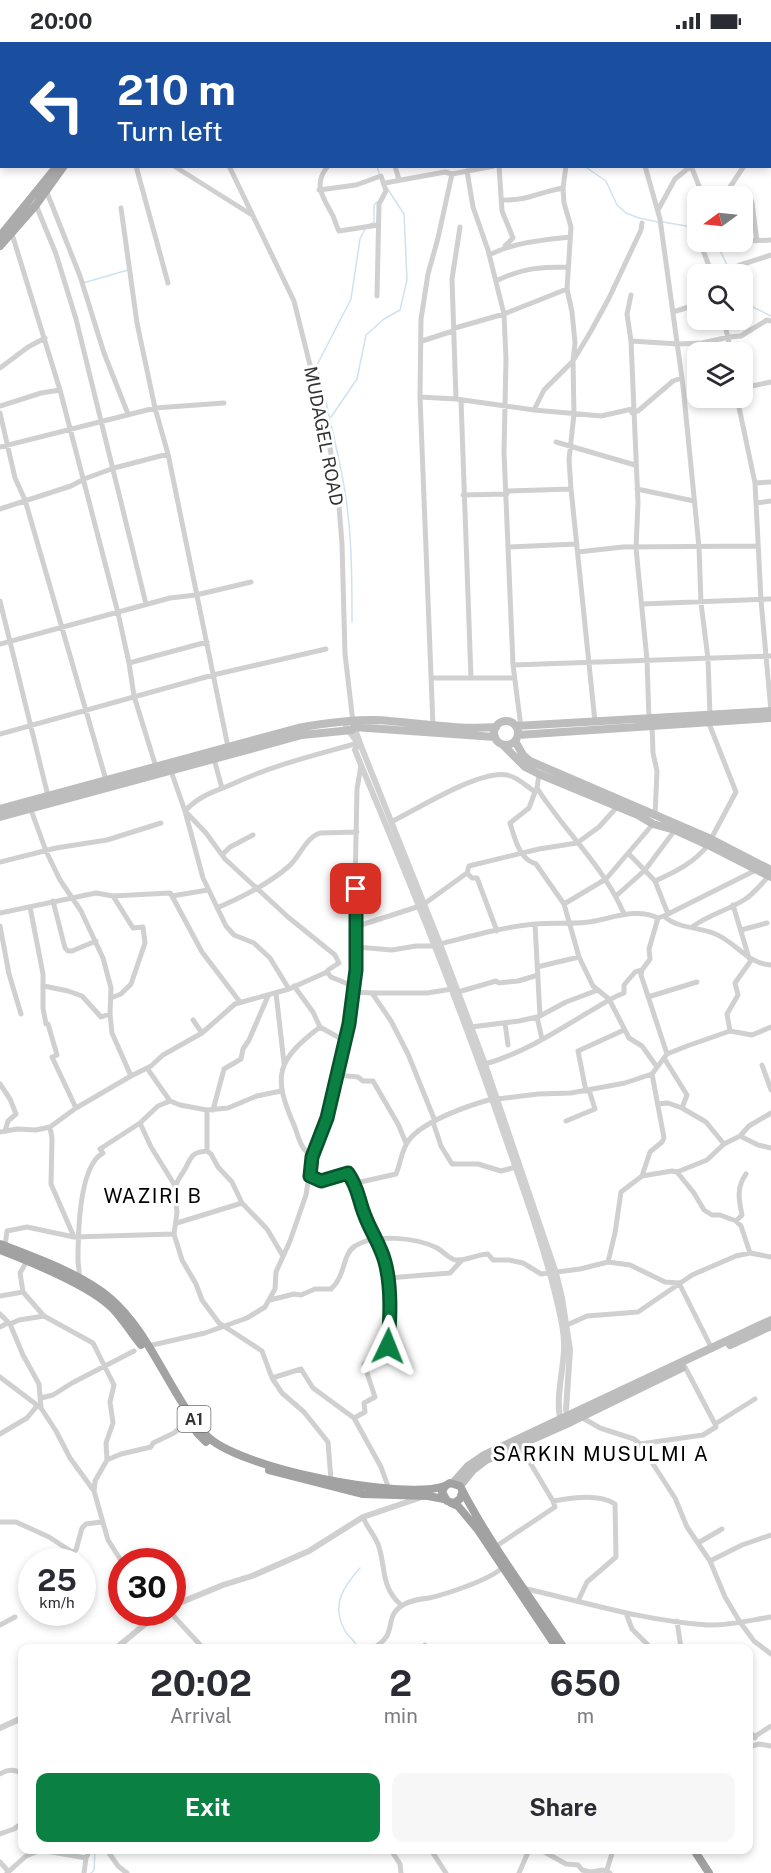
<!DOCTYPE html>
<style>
:root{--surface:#fff;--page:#f7f7f7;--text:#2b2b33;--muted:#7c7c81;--accent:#0b8043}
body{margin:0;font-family:"Public Sans",sans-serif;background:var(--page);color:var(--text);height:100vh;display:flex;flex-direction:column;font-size:22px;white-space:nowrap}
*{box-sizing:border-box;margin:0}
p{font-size:20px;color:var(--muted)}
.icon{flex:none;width:33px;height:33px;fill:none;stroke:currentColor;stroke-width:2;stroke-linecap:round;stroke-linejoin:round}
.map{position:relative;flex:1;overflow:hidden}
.side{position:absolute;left:18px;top:1602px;width:735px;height:210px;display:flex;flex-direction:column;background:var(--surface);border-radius:12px;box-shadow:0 3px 9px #0003}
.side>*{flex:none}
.hud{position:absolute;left:0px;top:0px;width:771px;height:126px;box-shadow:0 3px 9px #0003;background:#1a4fa0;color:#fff;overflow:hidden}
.needle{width:39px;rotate:255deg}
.tools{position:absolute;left:687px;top:144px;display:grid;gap:12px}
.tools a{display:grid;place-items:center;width:66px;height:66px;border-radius:12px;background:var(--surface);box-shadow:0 3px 9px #0003;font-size:30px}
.speed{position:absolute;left:18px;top:1506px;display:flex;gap:12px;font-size:30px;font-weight:700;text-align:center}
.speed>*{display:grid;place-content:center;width:78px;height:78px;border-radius:50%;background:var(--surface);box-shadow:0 3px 9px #0003;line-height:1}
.speed small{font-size:15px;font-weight:400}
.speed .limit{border:9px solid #d22;background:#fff;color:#111}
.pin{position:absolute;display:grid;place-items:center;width:51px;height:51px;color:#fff;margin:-26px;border-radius:12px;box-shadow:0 3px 9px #0006}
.me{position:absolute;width:66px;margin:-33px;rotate:2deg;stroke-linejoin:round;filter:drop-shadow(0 0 4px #0008)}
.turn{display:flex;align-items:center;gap:21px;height:126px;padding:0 18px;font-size:27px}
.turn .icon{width:78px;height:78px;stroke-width:2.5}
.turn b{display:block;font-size:42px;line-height:51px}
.eta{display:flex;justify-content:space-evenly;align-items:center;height:102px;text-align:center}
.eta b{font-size:36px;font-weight:700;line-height:42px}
.action{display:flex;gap:12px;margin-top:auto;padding:12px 18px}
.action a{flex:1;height:69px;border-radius:12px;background:var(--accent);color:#fff;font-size:24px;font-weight:700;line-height:69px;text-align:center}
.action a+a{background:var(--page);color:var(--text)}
.status{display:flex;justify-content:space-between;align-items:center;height:42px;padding:0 30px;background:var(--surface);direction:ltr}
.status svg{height:16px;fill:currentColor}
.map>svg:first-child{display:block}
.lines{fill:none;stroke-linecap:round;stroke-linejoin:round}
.stream{stroke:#cfe2ee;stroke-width:1.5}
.minor{stroke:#d0d0d0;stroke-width:5}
.tertiary{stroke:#d0d0d0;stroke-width:6}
.secondary{stroke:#bdbdbd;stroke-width:8}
.primary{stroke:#ababab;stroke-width:8}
.trunk{stroke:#a2a2a2;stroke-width:8}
.route-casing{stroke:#07532c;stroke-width:15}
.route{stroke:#0b8043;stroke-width:10}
.labels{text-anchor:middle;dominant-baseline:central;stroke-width:6;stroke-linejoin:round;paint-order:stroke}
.shield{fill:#fff;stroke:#707070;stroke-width:1.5}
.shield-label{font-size:16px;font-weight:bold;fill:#333}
.street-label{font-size:18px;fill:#333;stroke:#fff}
.neighbourhood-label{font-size:20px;letter-spacing:1.5px;fill:#000;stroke:#fff}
</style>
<div class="status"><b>20:00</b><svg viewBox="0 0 49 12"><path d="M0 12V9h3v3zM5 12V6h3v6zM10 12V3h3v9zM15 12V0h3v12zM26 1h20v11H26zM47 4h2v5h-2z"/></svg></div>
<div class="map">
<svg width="771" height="1831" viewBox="0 0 771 1831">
<rect width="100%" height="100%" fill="#fff"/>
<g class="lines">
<path class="stream" d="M363 0 365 2
M377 124 379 131
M584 124 606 139 617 163 626 171 639 176 658 180
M663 180 698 186
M370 182 374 181V163L377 160
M716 200 729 227
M83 241 128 228
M742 249 753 265 771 274
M331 375 357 337 366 293 384 277 400 268 407 238 404 172 387 146
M352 580C352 538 352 493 345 450 338 408 327 365 317 323L351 257 360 197 365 187
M358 1606C355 1598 347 1594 344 1587 331 1562 344 1544 360 1526
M91 1831 94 1828 95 1808"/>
<path class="minor" d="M152 0 153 2
M284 0V2
M540 0V2
M659 0V2
M235 2 238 0
M336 2V0
M474 2V0
M770 102 771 101
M136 124 168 241
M174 124 252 173
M229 124 294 259 328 395 338 451 342 502 345 612 353 680
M328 124C313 142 322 154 332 172 335 177 336 184 339 189L378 183
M395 124 399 138
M499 124 502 169 513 196 505 204
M566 124 563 146 564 161 571 185 567 247 572 270 575 301 573 319 574 372 569 418 571 447 595 680
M645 124 660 177 683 344 699 505 701 561 708 617 710 673
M691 124 699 144 701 154
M467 129 473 165 488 208 504 272 506 317 504 410 513 623 521 685
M385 141 445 130 452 132 494 124
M46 148 80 234 104 311 128 372
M319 148 356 143 381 134 386 149 379 162 377 254
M748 151 752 161 757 199
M724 154 744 124
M502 158C528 159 539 150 563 146
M36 163 56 212 76 277 146 562
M121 166 137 281 155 366 168 412 228 705
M658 168 675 137 691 124
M12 192 60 348 118 571 129 621 134 654 156 725
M742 197 748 199 771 198
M700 200 712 232
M489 213C515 200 542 198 570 195
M721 232 740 223 771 213
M496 239C522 226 540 225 568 225
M631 253 627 272 631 299 638 461 636 506 647 618 649 677
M673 270 698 262
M724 278 731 310
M422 299 453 289 455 286 504 272 567 247
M631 299 678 302 702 301 729 295 741 294 767 278 771 279
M0 326 28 305 45 296
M742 346 771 340
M420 355 456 357 534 368 590 373 601 374 632 367
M737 356 755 441 761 558 771 669
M456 357 452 237 460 185
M461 358 471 636
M0 364 41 351 60 348
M534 368 544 348 573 319 591 289 609 256 641 188 642 181
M0 371 15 436 25 458 106 738
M632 371 638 369 673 339 682 336
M556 400 635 423
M0 405 155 366 224 361
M755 441 771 440
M637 447 694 459
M506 449 571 447
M463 453 507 452
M756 461 771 459
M0 467 71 444 84 437 114 426 168 412
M509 505 577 502
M578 510 623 505 758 504
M0 559 48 754
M642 562 771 557
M0 602 170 556 196 553 251 540
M129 621 207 600
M513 623 771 614
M431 636H513
M708 679 736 750 711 797
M652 683 653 711 657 729 655 774
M433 684 420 355 421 277 428 232 438 196 452 132
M0 692 213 633 326 607
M214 717 222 746
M171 729 185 769 206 791 225 817 288 875 335 913 339 921 328 928 327 930
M539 732 537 746C564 789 604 824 624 872
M535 750 529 766 510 781C515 797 519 817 536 822L564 862 579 915 593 944 609 957 629 996 642 1004 657 1025
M391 780C416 768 480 727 507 733 518 735 526 744 535 750L536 748
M629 812 655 839 668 872
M222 813 230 805 253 793
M0 820 56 806 107 798 161 781
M467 831 472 836H477L497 889
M655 839C675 830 694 821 708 803
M172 854 202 910 240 960
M616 854 645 828 675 788
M53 859 65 906 68 909H72L96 899
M424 862 467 831 469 824 539 807 577 801 599 785 617 765
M564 862 606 837 653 782
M733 863 749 916
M30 865 43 932V966L46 982H48L57 1013 52 1015 76 1066
M217 866C243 855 267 843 288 825 300 815 305 796 320 791L357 790
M0 871 96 851 113 854 170 851 172 854 208 848
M664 874 758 827
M658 876 649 907 650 917 642 928 641 933 667 1012
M535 882 540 974 537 975 542 997
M0 884 9 932 21 972
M355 885 420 864
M692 885C708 873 728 868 744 858 754 852 761 842 769 834
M741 888 767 881
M440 902C471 894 503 885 535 882 555 880 576 883 595 879 615 875 638 866 658 876L664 874C676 886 697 885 713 891 734 898 747 922 771 923
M356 905 392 908 416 904H435
M537 925 579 915
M44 944 68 949 82 954 101 975 110 972
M294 944 313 970 320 985 345 999
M289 947 270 916 254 901 234 893 226 884 203 836 185 769C202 751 216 750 237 740 277 722 316 713 358 701
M352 950 372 951 391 979 408 1012 435 1079
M458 950 496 939 499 941 518 939 538 933
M276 951 284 1021
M372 951H427L452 947
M648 955 697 940
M111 956 121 952 131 942 145 901 143 885 133 886 113 854
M540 974 566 960 598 948
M193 978 202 991
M505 981 508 1003
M471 985 519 979 537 975
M730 989 727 972 738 953 735 941 752 917
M664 1016 687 1053 682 1066
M485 1022C521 1012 554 991 587 971 600 964 610 956 624 951V943L635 930 642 928
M762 1023 771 1048
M147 1026 170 1059 180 1063 207 1068 228 1066 257 1054 281 1049
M337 1033 358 1035 363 1039H373L398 1082 406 1101
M131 1034 151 1024 163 1013 202 991 235 962 289 947 327 930 331 935 353 944
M0 1042 10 1057 16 1072 8 1079 5 1089
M586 1049 578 1009 624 988
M497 1057 538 1052 571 1051 625 1041 652 1032 667 1012 687 1004 730 989 752 993 771 985
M658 1062 668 1061 682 1066 706 1080 724 1102
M213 1068 224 1027 241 1017 243 1007 249 998 268 954
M566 1079 595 1067 589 1048
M433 1080 441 1104 452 1122H478L501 1129 516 1125
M140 1081 151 1105 174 1142 177 1170 174 1192 182 1218 196 1242 202 1258 219 1281 262 1309 272 1336 282 1351 304 1370 328 1400 331 1438
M50 1085 52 1096 51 1142 74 1195 174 1192
M0 1090 17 1087 36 1088 50 1085 76 1066 131 1034 112 991 110 972 111 946 103 916 81 869 60 838 46 809 31 768
M740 1094 758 1103 771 1106
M207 1109V1068
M312 1115C300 1106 299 1096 294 1083 272 1033 277 1018 320 985
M677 1130 694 1151 704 1168 712 1173H720L736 1179 741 1184 750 1211
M310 1134 321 1139 348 1131 356 1141 364 1172 377 1197 385 1219 388 1236V1304L364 1322 375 1355 364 1361 365 1370 354 1376
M642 1134 650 1110 662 1100 664 1096 652 1032
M356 1141 396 1132C401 1121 401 1108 409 1098 423 1079 470 1063 492 1057
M175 1146C177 1138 181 1134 185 1127 191 1116 191 1110 207 1109L211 1112 218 1125 232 1140 242 1161 267 1187 283 1214
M736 1179 742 1173C739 1158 736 1146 746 1132
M177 1181 242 1161
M5 1204 7 1189 27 1185 74 1195
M27 1219 20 1231 23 1250 44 1274 93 1301 114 1343 110 1360 113 1381 106 1401 107 1418 95 1439 94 1449
M608 1220 615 1191 621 1150 642 1134 672 1129 677 1130 707 1118 724 1102 740 1094 749 1084 771 1071
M388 1236 450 1231 462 1218
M79 1237C80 1230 78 1224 78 1218 78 1193 79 1124 103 1111L100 1107 140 1081 158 1064 170 1059
M679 1241 712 1307
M0 1254 23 1250
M270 1258 294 1252 301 1253 315 1247H331C346 1234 342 1212 355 1204 374 1191 418 1196 437 1206 443 1209 449 1217 456 1218 467 1219 478 1212 488 1212L493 1218H509L523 1221 541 1232 580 1227 608 1220 630 1223 665 1240 679 1241
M0 1272 10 1282 23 1313 39 1342 41 1366 56 1389 70 1416 94 1449 108 1498 122 1520
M10 1282 19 1278 44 1274
M567 1283 587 1274 638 1270 692 1233 736 1214 750 1211 771 1215
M0 1285 8 1281
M148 1304 205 1291 247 1276 265 1265 275 1247 276 1230 290 1199 306 1153 312 1115 327 1076 349 982 356 928 354 894 357 747 361 723
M685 1325 715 1382 755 1357
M0 1335 41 1366
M272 1336 301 1327 313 1346 354 1376 381 1425 389 1447
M41 1356 53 1353 72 1341 134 1309
M581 1375 600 1386 634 1397 640 1402 675 1456 687 1485 710 1519 725 1555 740 1580 754 1599 771 1612
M0 1392 27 1376 37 1364
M640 1402 703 1393 716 1385 715 1382
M107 1418 121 1412 151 1405 153 1401 174 1391 188 1379
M553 1459C572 1456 598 1451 615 1462L616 1515 587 1540 578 1559
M363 1475C367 1486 376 1494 379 1505 386 1528 381 1545 401 1563
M0 1480H16L49 1495 72 1510 76 1508 82 1486 86 1482 101 1480
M698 1501 722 1487
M495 1505 555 1465 553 1459 520 1404
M710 1519 742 1503 771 1493
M523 1546C584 1560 645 1579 707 1583 728 1584 751 1578 771 1575
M170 1570 203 1606
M626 1571 632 1587 651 1606
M677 1579 681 1606
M0 1583 15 1575
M373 1606C400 1592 382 1575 403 1563 411 1558 420 1557 429 1556 447 1552 489 1538 502 1526
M424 1606 425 1603
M748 1687 755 1696
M754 1695 771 1684
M748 1705 759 1702 771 1704
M0 1732C8 1727 15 1727 22 1732
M0 1792 14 1787 22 1781
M107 1808 118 1824 127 1831
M391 1808 400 1822 401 1831
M431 1808 446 1831
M541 1808 566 1822 578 1823 582 1828 591 1830 603 1828 610 1831
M86 1816 90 1808
M0 1820 8 1829
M7 1831 26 1814 41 1808 86 1816 84 1831
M519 1831 529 1808
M606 1831 613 1808"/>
<path class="tertiary" d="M345 681 348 688 358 701 355 708 361 723C411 843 460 963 502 1086 521 1141 542 1198 556 1255 560 1272 565 1291 564 1308 563 1331 555 1358 561 1380
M355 682 354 685 363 709 440 902 485 1022 556 1231 562 1256 570 1308 566 1368 569 1377
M172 1564 223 1543 252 1534 309 1509 363 1475 419 1456
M116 1606 160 1570
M0 1686 22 1676"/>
<path class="secondary" d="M494 691a12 12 0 1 1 24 0a12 12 0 1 1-24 0Z
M516 684 771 669
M518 693 771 676
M515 699 523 713 530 719 711 797 771 828
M503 703 525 725 539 732 638 773 653 782 675 788 708 803 771 835
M0 767 298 686C323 681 365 676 390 679 425 682 460 688 496 685
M0 775 302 693 352 688 354 685 495 695
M730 1303 771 1284
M453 1441 468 1424 484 1413 771 1278
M460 1444 473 1428 486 1418 571 1380 682 1326"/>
<path class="primary" d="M136 2 137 0
M145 2 146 0
M0 194 57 124
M0 204 36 163 64 124"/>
<path class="trunk" d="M0 1202C34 1215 82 1232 110 1256 151 1291 169 1352 206 1393 236 1426 402 1459 445 1444
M0 1208C31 1220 89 1243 112 1266 123 1277 131 1291 141 1303
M181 1367 198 1392 206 1400
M269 1428 363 1452 428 1454 444 1457
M462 1451 460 1457 454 1461 447 1459 442 1450 445 1444 450 1441 460 1444C489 1501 529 1553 564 1606
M451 1461 458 1464 478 1488 557 1606
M694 1808 709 1831"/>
</g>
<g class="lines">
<g class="route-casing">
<path id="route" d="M356 847V928L349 982 327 1076 312 1115 310 1134 321 1139 348 1131C359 1147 358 1157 365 1174 371 1190 381 1204 385 1220 392 1246 390 1278 388 1304"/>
</g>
<use href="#route" class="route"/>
</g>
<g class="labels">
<rect class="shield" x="177.5" y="1364" width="33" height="26" rx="4.5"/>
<g class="shield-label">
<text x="194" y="1377">A1</text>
</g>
<g class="street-label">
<text transform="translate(324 394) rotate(79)">MUDAGEL ROAD</text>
</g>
<g class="neighbourhood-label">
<text x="153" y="1154">WAZIRI B</text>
<text x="601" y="1412">SARKIN MUSULMI A</text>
</g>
</g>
</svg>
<div class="tools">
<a><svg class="needle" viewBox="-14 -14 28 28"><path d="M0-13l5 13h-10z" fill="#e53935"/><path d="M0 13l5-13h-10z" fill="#7c7c81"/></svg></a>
<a><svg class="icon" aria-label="search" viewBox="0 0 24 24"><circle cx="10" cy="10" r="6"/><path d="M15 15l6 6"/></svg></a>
<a><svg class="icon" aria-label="layers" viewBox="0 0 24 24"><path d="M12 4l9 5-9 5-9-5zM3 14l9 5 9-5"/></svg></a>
</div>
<div class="speed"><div>25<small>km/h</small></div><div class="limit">30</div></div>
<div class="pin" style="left:356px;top:847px;background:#d93025"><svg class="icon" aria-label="arrive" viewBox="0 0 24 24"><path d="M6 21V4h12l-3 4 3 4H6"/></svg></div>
<svg class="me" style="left:388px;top:1304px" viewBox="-20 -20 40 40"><path d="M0-17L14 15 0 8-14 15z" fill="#0b8043" stroke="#fff" stroke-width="4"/></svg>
<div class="hud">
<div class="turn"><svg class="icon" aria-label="left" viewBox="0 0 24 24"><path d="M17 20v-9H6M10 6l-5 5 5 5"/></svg><div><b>210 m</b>Turn left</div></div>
</div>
<section class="side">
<div class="eta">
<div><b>20:02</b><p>Arrival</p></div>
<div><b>2</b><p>min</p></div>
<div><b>650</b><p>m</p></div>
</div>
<div class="action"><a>Exit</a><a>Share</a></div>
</section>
</div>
